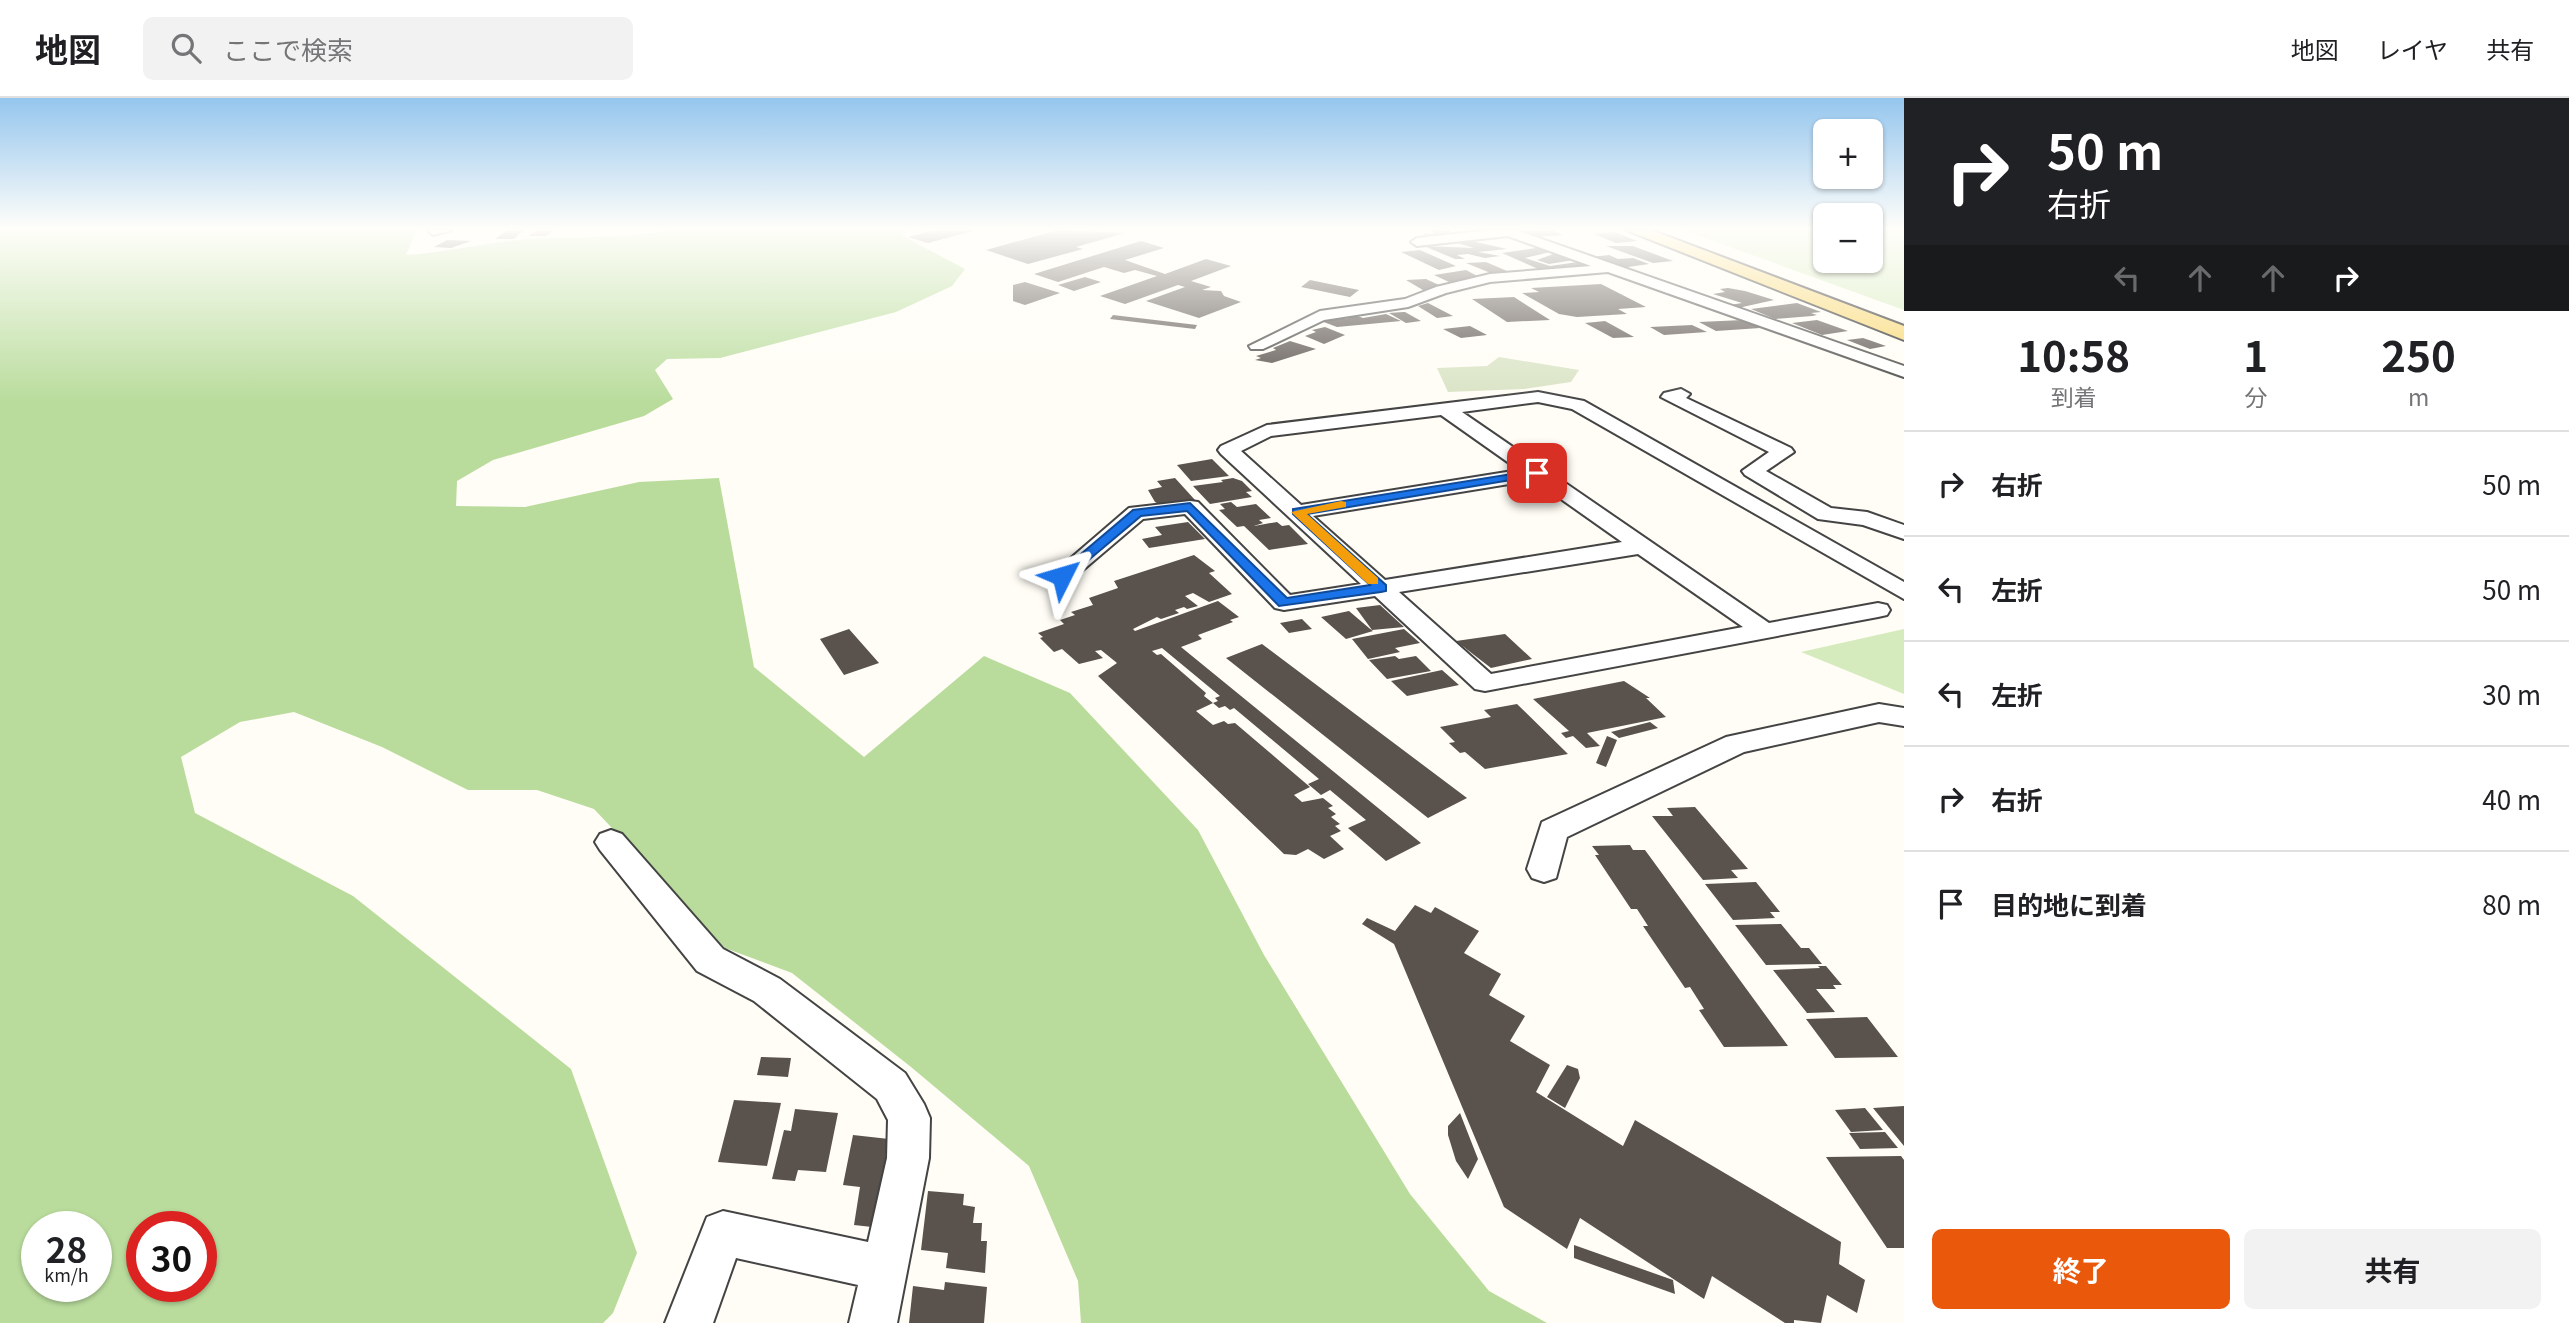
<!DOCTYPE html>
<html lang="ja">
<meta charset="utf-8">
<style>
:root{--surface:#fff;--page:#f2f2f2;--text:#202124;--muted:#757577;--line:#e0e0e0;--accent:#ea580c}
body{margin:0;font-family:Georgia,"Noto Sans JP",serif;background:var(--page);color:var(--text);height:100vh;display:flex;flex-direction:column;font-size:26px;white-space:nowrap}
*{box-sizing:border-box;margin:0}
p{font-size:23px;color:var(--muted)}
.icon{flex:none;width:38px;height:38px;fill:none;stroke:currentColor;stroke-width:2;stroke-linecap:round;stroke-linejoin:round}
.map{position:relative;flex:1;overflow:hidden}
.drawer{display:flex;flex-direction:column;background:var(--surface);width:665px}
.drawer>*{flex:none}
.banner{background:#202124;color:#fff;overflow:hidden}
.buttons{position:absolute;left:1813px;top:21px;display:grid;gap:14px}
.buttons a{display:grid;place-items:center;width:70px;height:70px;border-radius:10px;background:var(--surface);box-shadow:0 2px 5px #0004;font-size:35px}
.speed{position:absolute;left:21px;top:1113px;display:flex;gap:14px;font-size:35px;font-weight:700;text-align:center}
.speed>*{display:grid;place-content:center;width:91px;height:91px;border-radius:50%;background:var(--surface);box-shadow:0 2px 5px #0004;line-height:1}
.speed small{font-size:18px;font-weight:400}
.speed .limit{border:10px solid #d22;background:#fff;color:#111}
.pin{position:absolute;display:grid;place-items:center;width:60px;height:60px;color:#fff;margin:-30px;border-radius:14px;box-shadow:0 4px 10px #0006}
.me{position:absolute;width:77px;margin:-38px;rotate:50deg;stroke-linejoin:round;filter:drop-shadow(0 0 5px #0008)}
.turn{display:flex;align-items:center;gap:24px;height:147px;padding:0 28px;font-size:32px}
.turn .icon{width:91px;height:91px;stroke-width:2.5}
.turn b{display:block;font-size:49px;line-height:60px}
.lanes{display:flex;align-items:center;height:66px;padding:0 28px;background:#0003;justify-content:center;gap:35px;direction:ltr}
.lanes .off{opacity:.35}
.eta{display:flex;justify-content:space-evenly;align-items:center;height:119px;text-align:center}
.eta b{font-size:42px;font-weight:700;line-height:49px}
.action{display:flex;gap:14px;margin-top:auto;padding:14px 28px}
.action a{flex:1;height:80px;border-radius:10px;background:var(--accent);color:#fff;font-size:28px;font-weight:700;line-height:80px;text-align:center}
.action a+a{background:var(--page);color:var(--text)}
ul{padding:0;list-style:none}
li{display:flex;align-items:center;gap:21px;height:105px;padding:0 28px;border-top:2px solid var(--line)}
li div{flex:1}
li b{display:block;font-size:26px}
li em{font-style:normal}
header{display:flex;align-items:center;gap:42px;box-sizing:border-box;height:98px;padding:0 35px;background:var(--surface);border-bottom:2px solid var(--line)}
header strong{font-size:33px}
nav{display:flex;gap:38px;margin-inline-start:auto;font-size:24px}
.search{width:490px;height:63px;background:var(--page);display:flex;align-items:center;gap:18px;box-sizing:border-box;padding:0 24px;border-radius:10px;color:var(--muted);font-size:26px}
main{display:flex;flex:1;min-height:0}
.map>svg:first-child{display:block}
.green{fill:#d5ebbd}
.forest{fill:#b9dc9c;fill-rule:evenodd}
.cemetery{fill:#d9e3c4}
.building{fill:#5a524d}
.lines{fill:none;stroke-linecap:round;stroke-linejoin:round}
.street-casing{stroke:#444;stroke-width:4}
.primary-casing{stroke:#222;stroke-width:4}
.street{fill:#fff;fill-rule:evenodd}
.primary{fill:#f9d66b;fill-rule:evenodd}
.route{fill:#1a73e8;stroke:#114b97;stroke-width:2}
.slow{fill:#f59e0b}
</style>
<header>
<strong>地図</strong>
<div class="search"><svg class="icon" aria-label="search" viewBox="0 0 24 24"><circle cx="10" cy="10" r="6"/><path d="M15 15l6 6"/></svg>ここで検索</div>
<nav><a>地図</a><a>レイヤ</a><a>共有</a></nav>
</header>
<main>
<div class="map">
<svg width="1904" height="1225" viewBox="0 0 1904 1225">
<rect width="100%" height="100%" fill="#fffdf5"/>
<path class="green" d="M1683 132H1825V163H1871V132H1904V212Z
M1904 531V596L1801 554Z"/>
<path class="forest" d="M0 132H420L416 134 406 157C448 154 488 144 530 141 577 138 625 141 672 132H910L901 137 965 171 952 188 896 214 720 260 667 261 655 272 673 301 644 318 493 362 457 383 456 408 525 409 639 384 719 380 754 569 864 659 984 558 1070 595 1198 732 1264 857 1410 1096 1489 1193 1547 1225H1081L1078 1183 1029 1068 911 969 792 875 725 850 594 711 537 692H468L382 649 294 614 240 624 181 659 195 715 353 798 571 971 637 1155 613 1215 603 1225H0ZM37 1129H96V1188H37ZM142 1129H201V1188H142Z"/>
<path class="cemetery" d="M1499 259 1579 272 1571 284 1524 291 1448 294 1437 270 1487 268Z"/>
<path class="building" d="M507 132H523L514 141H495Z
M537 132H555L546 138H528Z
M934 132H973V133L928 145 908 139Z
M1058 132 1125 135 1076 149 1083 151 1028 166 986 152Z
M1432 132H1449L1452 137 1426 140 1424 135 1434 136Z
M1551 132 1563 137 1532 139 1519 133Z
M1615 134 1637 143 1616 145 1594 136Z
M447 142 471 143 451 150 434 149Z
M1467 142 1507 151 1478 154 1500 158 1485 160 1468 156 1457 157 1465 161H1455L1424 148 1474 150 1454 144Z
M1141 143 1164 150 1125 162 1165 176 1206 161 1231 168 1191 183 1211 189 1202 192 1221 193 1224 198 1241 204 1199 220 1146 203 1185 189 1178 187 1125 206 1100 198 1157 178 1135 172 1124 175 1104 169 1058 184 1034 176Z
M1606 148H1633L1673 163 1653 165Z
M1536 150 1550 154 1525 160 1550 168 1578 164 1597 168 1543 173 1502 155Z
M1420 152 1456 168 1439 172 1401 154Z
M1556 155 1574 162 1549 166 1537 162Z
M1609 157 1618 161 1633 160 1649 166 1621 170 1591 159Z
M1486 164 1514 176 1498 178 1466 165Z
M1466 172 1481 180 1449 184 1434 177Z
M1085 179 1101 184 1074 193 1058 187Z
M1426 181 1441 188 1429 191 1433 193 1428 195 1406 182Z
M1310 182 1359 192 1350 199 1301 189Z
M1025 184 1060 195 1025 207 1013 203V187Z
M1601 186 1646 209 1618 211 1627 216 1577 219 1559 216 1522 195 1539 194 1531 190Z
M1728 190 1745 193 1774 202 1738 210 1730 207 1742 205 1713 196 1725 194 1720 191Z
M1514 199 1550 222 1507 224 1472 201Z
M1428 205 1453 218 1437 220 1418 208Z
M1797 205 1821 214 1811 215 1817 217 1812 218 1775 221 1751 211Z
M1403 214H1405L1421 223 1406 225 1389 215Z
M1352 216 1363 220 1386 216 1401 223 1337 229 1321 223 1349 220 1344 218Z
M1113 217 1197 227 1195 231 1110 221Z
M1743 222 1760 230 1716 233 1699 224Z
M1817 222 1848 233 1822 237 1792 225Z
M1605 223 1634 239 1613 240 1585 225Z
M1692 227 1707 234 1664 237 1650 229Z
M1470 228 1487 237 1461 240 1443 231Z
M1325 229 1345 237 1324 246 1305 238 1316 234 1312 232Z
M1863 240 1869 242 1886 248 1870 251 1847 242Z
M1290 243 1316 251 1272 265 1255 262 1261 260 1256 258 1276 252 1273 250Z
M1212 361 1229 378 1191 383 1177 367Z
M1175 380 1195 402 1161 407 1155 404 1148 392 1162 389 1157 383Z
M1233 380 1242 383 1252 393 1246 394 1252 399 1210 406 1193 388 1223 384 1221 382Z
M1231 404 1237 409 1256 406 1271 420 1259 422 1263 425 1254 428 1277 424 1282 428 1289 427 1308 446 1269 452 1244 428 1237 429 1219 412 1225 411 1220 406Z
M1188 424 1205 441 1149 450 1142 441 1162 437 1155 429Z
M1194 457 1215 473 1209 475 1232 496 1209 504 1193 495 1185 498 1198 508 1187 511 1184 509 1175 512 1179 515 1161 521 1157 519 1133 531 1135 533 1218 503 1239 519 1230 522 1233 524 1198 537 1202 541 1181 549 1421 745 1386 763 1348 730 1366 722 1330 692 1321 697 1308 686 1319 681 1234 610 1230 612 1225 608 1219 610 1213 605 1218 603 1215 600 1220 598 1162 550 1152 553 1157 557 1161 556 1206 595 1204 598 1213 605 1196 613 1213 627 1224 623 1228 626 1235 625 1310 689 1294 697 1302 704 1323 700 1333 708 1328 710 1336 716 1331 719 1340 726 1335 728 1341 733 1330 738 1344 751 1324 761 1308 751 1296 757 1284 756 1098 578 1117 565 1101 552 1095 553 1103 560 1079 566 1062 551 1054 554 1040 540 1043 539 1038 535 1064 526 1060 522 1075 517 1071 514 1093 507 1089 500 1118 490 1114 483Z
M1380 507 1404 529 1372 532 1356 510Z
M1349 513 1369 530 1373 533 1346 541 1321 519Z
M1302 521 1312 531 1289 535 1280 525Z
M849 531 879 565 844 577 820 541Z
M1404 531 1420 545 1395 550 1400 554 1368 561 1352 541Z
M1505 536 1532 561 1491 570 1456 543Z
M1262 546 1467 700 1428 720 1226 560Z
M1395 558 1399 561 1416 558 1431 573 1387 581 1369 562Z
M1442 572 1459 587 1407 598 1391 583Z
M1624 583 1650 600H1646L1666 619 1587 635 1600 648 1586 650 1573 638 1566 640 1561 635 1569 633 1533 601Z
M1517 606 1568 656 1485 671 1465 654 1460 655 1449 645 1455 644 1440 629 1491 619 1484 612Z
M1650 624 1658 630 1619 640 1611 634Z
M1607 638 1617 642 1606 669 1596 665Z
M1695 709 1748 771 1731 772 1738 780 1703 782 1652 718H1673L1667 710Z
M1630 747 1633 752H1645L1788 948 1724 949 1699 912 1704 911 1690 889 1685 890 1643 828H1648L1637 811H1631L1595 757H1599L1592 748Z
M1756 784 1780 814H1770L1775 820 1733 822 1705 786Z
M1415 807 1431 815 1435 809 1479 833 1464 855 1501 876 1489 897 1525 918 1510 943 1550 967 1536 994 1623 1048 1635 1022 1841 1144 1839 1166 1865 1182 1857 1215 1827 1197 1821 1225 1794 1222V1225H1785L1712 1178 1704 1201 1580 1120 1567 1151 1504 1109 1394 846 1362 826 1367 820 1395 833Z
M1781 826 1801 850H1809L1822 866 1766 867 1735 827Z
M1818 868H1826L1842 887H1833L1836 891H1816L1835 914 1807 915 1773 872 1820 870Z
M1867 919 1898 959 1835 960 1806 921Z
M761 959 791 960 788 979 757 977Z
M1567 967 1578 971 1580 980 1565 1010 1547 999Z
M734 1002 781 1005 767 1068 718 1064Z
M1904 1008V1048L1873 1010Z
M1865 1010 1883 1032 1851 1034 1835 1012Z
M795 1011 838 1015 826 1074 798 1072 795 1083 772 1081 784 1032 791 1033Z
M1460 1015 1478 1061 1468 1081 1456 1063 1448 1037V1028Z
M1885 1034 1898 1050 1860 1051 1849 1035Z
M853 1037 889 1041 885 1059 892 1060 881 1130 854 1127 860 1089 843 1087Z
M1901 1058 1904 1062V1150H1887L1826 1059Z
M928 1093 964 1096 963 1107 975 1109 973 1125H982L981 1143H987L985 1175 946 1170 948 1155 921 1152Z
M1574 1147 1673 1182 1675 1196 1574 1160Z
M945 1184 987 1189 984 1225H909L913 1188 944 1192Z"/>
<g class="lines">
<g class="street-casing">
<path id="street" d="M427 132H452L433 137Z
M1490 132H1516L1904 268V279L1608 174 1490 184 1446 195 1408 209 1324 222 1263 251H1251L1249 248 1320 213 1405 201 1436 189 1490 176 1591 168 1508 138 1417 148 1411 144 1417 140Z
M1681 291 1690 296 1686 300 1791 350 1794 354 1766 373 1831 410 1867 414 1904 427V441L1863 427 1818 421 1745 377 1742 373 1769 354 1661 299 1664 295Z
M1538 294 1584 303 1904 484V501L1572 311 1538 304 1462 314 1769 525 1878 505 1887 507 1890 512 1887 517 1878 519 1485 593 1475 591 1375 498 1284 512 1275 510 1185 416 1143 421 1070 483H1054L1050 478 1129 410 1190 403 1198 404 1290 497 1361 486 1221 356 1218 352 1221 348 1267 327ZM1441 317 1519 372 1301 407 1241 353 1271 338ZM1534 382 1622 444 1385 482 1313 418ZM1638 456 1743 529 1491 576 1399 494Z
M1879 606 1904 610V628L1879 624 1744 654 1567 739 1556 780 1544 784 1532 780 1527 771 1542 724 1726 639Z
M611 732 622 736 723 851 780 881 905 975 924 1006 930 1020 929 1060 897 1225H849L858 1187 736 1160 713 1225H665L707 1119 723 1113 868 1144 887 1060 888 1022 877 1001 754 903 697 873 600 752 595 744 600 736Z"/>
</g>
<g class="primary-casing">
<path id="primary" d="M1626 132H1651L1904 228V242Z"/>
</g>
<use href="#street" class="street"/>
<use href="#primary" class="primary"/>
</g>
<linearGradient id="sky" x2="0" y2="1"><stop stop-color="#95c6ee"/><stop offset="0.43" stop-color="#fffefa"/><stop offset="1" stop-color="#fffefa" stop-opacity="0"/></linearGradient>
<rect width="1904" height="304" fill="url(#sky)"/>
<path class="route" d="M1537 372 1541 373V377L1307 416 1386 487V493L1381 494 1279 508 1187 413 1141 418 1066 481 1055 478 1133 412 1190 405 1287 500 1370 487 1293 416V411Z"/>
<path class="slow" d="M1341 403 1346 404V409L1307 416 1378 480V486H1368L1291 414Z"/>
</svg>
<div class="buttons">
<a>+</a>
<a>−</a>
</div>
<div class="speed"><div>28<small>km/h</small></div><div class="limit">30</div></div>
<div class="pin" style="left:1537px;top:375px;background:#d93025"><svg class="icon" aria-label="arrive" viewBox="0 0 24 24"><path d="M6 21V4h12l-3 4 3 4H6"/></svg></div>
<svg class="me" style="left:1062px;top:478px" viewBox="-20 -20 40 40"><path d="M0-17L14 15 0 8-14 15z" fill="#1a73e8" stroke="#fff" stroke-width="4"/></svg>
</div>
<section class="drawer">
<div class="banner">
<div class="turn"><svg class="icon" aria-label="right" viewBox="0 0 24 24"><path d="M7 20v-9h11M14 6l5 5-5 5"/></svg><div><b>50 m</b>右折</div></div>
<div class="lanes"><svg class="icon off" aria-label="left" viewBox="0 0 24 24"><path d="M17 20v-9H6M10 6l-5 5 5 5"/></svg><svg class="icon off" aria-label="ahead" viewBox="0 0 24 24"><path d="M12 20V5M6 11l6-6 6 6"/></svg><svg class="icon off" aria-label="ahead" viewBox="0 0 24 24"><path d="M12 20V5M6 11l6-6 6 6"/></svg><svg class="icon" aria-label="right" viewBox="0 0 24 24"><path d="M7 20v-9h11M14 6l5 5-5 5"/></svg></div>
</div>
<div class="eta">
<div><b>10:58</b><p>到着</p></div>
<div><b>1</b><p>分</p></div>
<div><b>250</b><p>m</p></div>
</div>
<ul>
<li><svg class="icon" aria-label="right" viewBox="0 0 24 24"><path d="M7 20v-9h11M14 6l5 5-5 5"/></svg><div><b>右折</b></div><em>50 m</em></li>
<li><svg class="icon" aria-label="left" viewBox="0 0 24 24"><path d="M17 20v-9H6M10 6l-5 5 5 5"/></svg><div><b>左折</b></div><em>50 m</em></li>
<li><svg class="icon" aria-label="left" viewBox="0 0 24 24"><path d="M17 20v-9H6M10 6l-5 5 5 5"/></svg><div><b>左折</b></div><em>30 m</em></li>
<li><svg class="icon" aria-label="right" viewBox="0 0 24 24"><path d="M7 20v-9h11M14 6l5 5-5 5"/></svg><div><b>右折</b></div><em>40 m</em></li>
<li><svg class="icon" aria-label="arrive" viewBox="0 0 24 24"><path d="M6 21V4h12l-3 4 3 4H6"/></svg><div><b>目的地に到着</b></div><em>80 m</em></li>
</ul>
<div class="action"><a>終了</a><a>共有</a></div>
</section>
</main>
